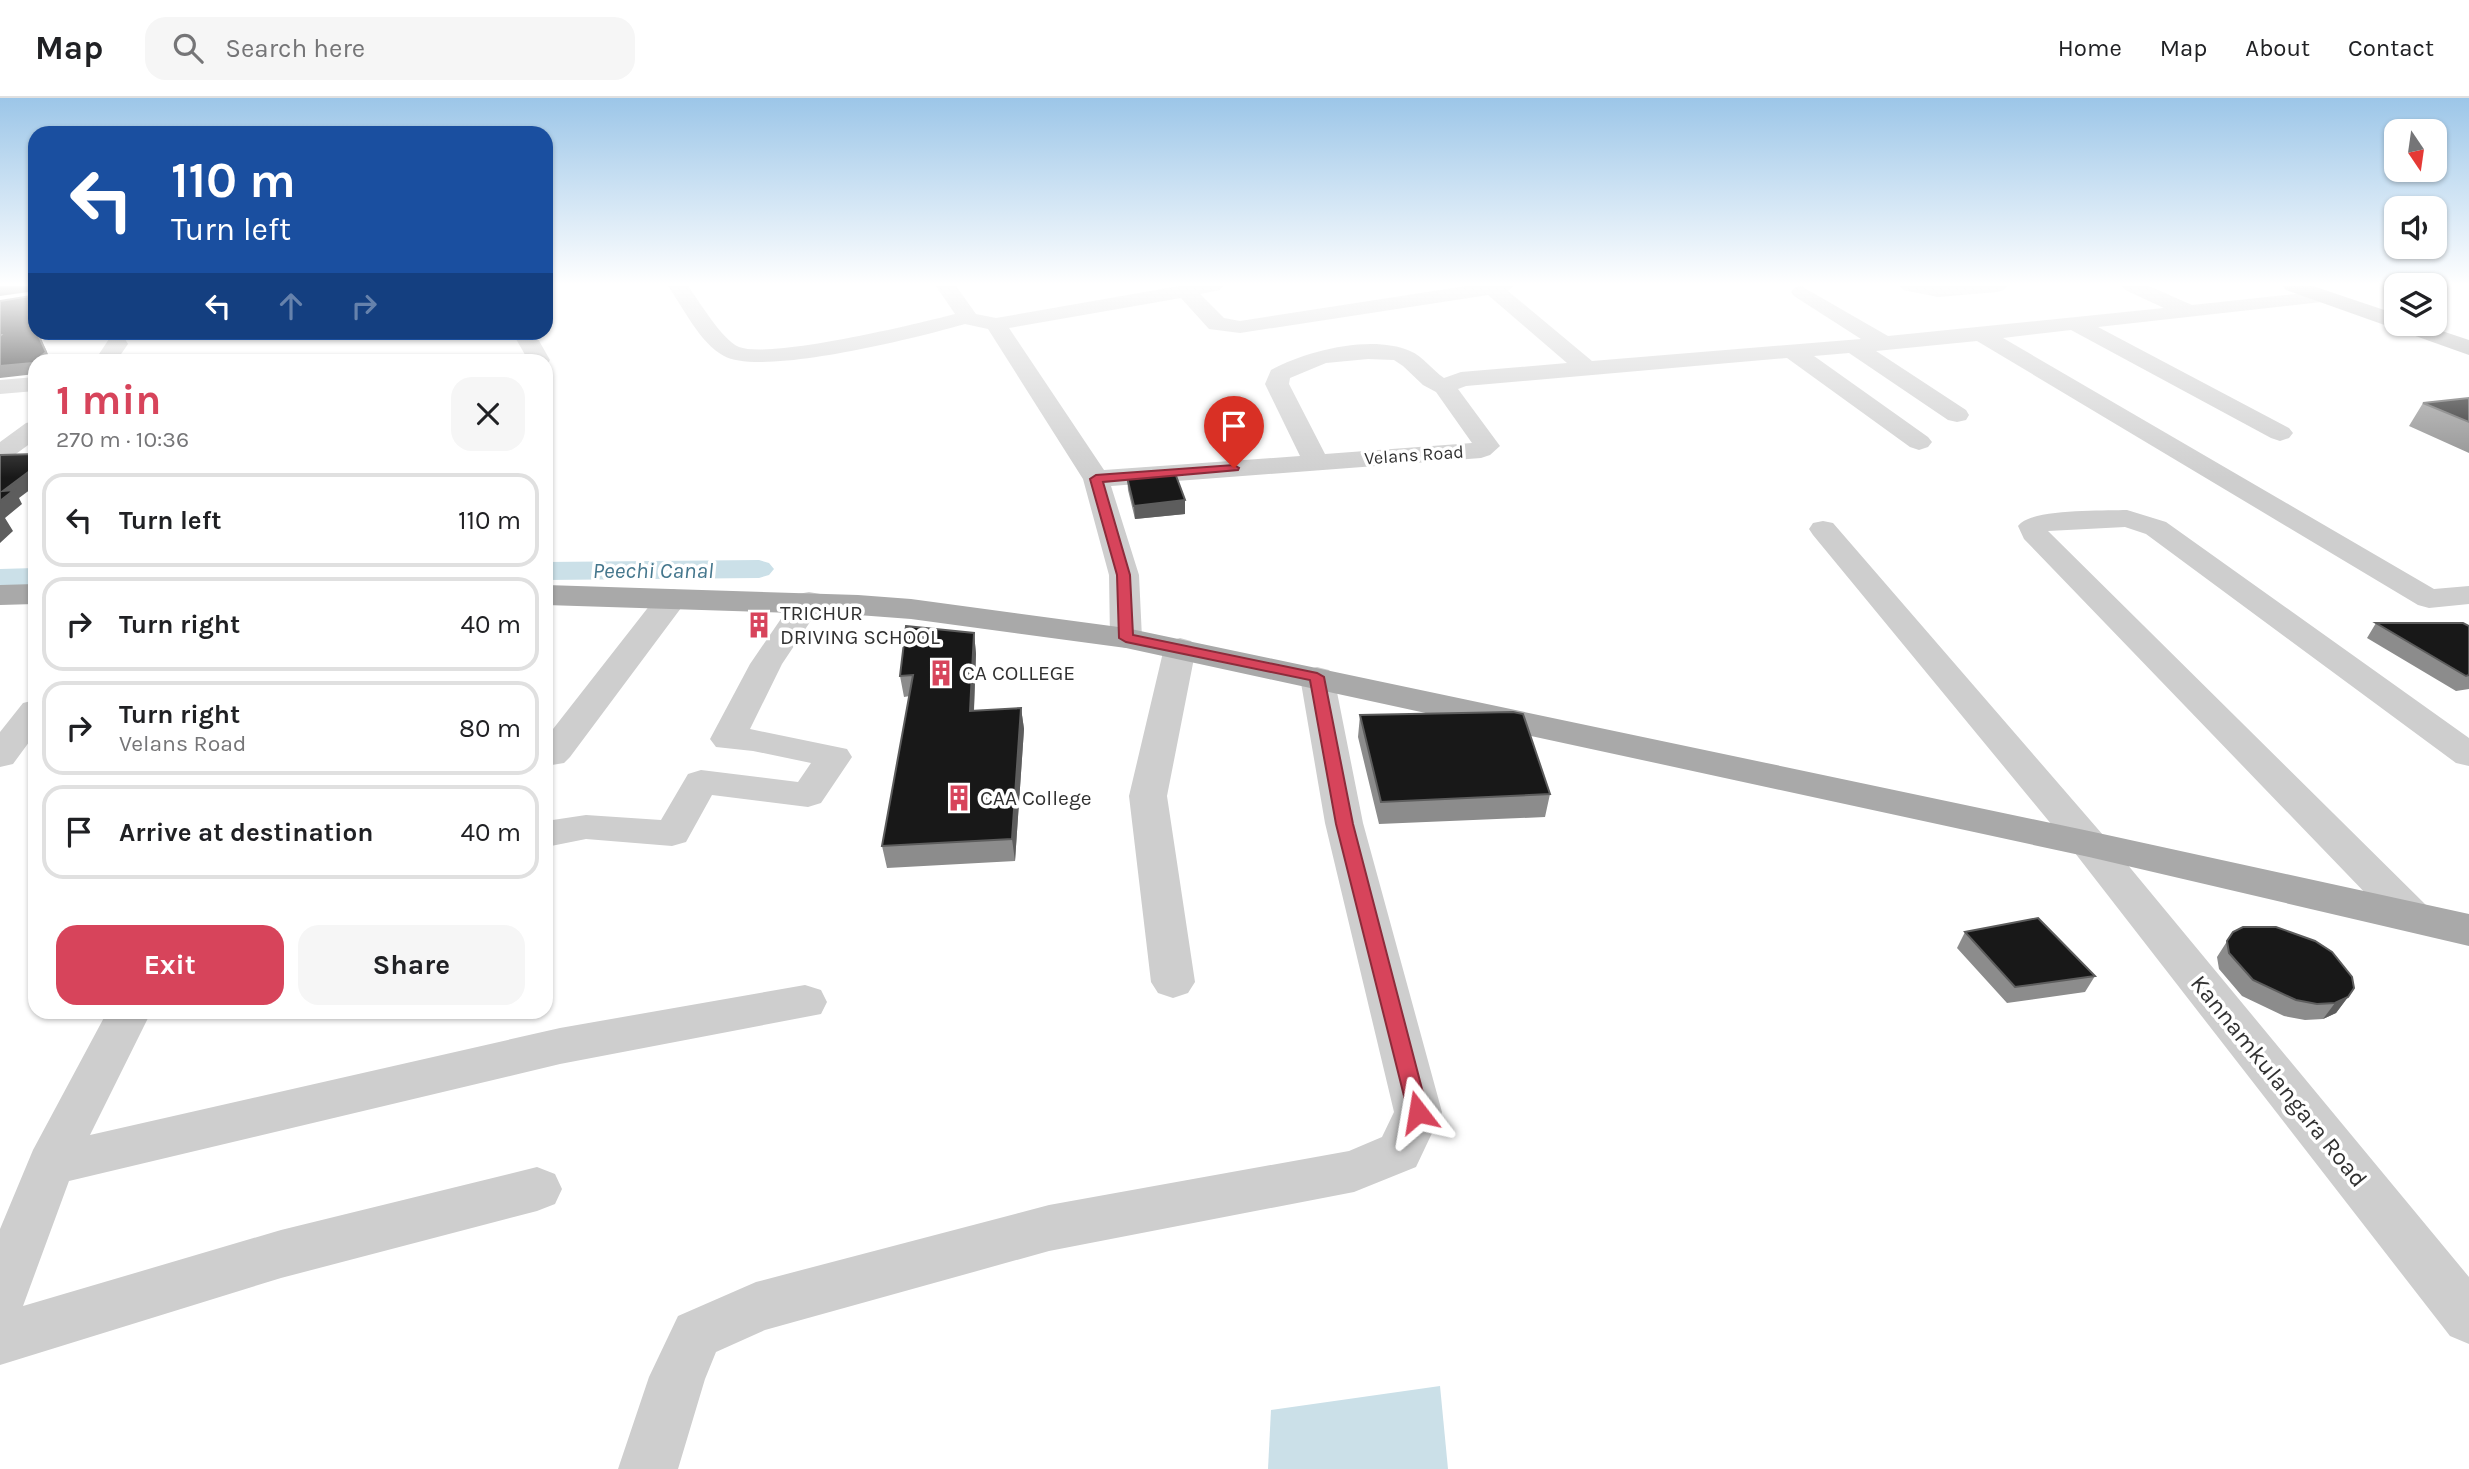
<!DOCTYPE html>
<meta charset="utf-8">
<style>
:root{--surface:#fff;--page:#f6f6f6;--text:#202124;--muted:#757577;--line:#e0e0e0;--accent:#d7445b}
body{margin:0;font-family:Karla,sans-serif;background:var(--page);color:var(--text);height:100vh;display:flex;flex-direction:column;font-size:26px;white-space:nowrap}
*{box-sizing:border-box;margin:0}
p{font-size:23px;color:var(--muted)}
.icon{flex:none;width:38px;height:38px;fill:none;stroke:currentColor;stroke-width:2;stroke-linecap:round;stroke-linejoin:round}
.map{position:relative;flex:1;overflow:hidden}
.side{position:absolute;left:28px;top:256px;width:525px;height:665px;display:flex;flex-direction:column;background:var(--surface);border-radius:21px;box-shadow:0 2px 5px #0004}
.side>*{flex:none}
.hud{position:absolute;left:28px;top:28px;width:525px;height:214px;border-radius:21px;box-shadow:0 2px 5px #0004;background:#1a4fa0;color:#fff;overflow:hidden}
.needle{width:46px;rotate:167deg}
.buttons{position:absolute;left:2384px;top:21px;display:grid;gap:14px}
.buttons a{display:grid;place-items:center;width:63px;height:63px;border-radius:14px;background:var(--surface);box-shadow:0 2px 5px #0004;font-size:35px}
.pin{position:absolute;display:grid;place-items:center;width:60px;height:60px;color:#fff;margin:-72px -30px;border-radius:50% 50% 50% 0;rotate:-45deg;box-shadow:0 0 7px #0007}
.pin .icon{rotate:45deg}
.me{position:absolute;width:77px;margin:-38px;rotate:346deg;stroke-linejoin:round;filter:drop-shadow(0 0 5px #0008)}
.turn{display:flex;align-items:center;gap:24px;height:147px;padding:0 28px;font-size:32px}
.turn .icon{width:91px;height:91px;stroke-width:2.5}
.turn b{display:block;font-size:49px;line-height:60px}
.lanes{display:flex;align-items:center;height:66px;padding:0 28px;background:#0003;justify-content:center;gap:35px;direction:ltr}
.lanes .off{opacity:.35}
.round{display:grid;place-items:center;flex:none;width:74px;height:74px;border-radius:21px;background:var(--page)}
.overview{display:flex;align-items:center;justify-content:space-between;height:119px;padding:0 28px}
h1{font-size:42px;font-weight:700;line-height:52px;color:var(--accent)}
.primary-button{display:flex;gap:14px;margin-top:auto;padding:14px 28px}
.primary-button a{flex:1;height:80px;border-radius:21px;background:var(--accent);color:#fff;font-size:28px;font-weight:700;line-height:80px;text-align:center}
.primary-button a+a{background:var(--page);color:var(--text)}
ul{padding:0;list-style:none}
li{display:flex;align-items:center;gap:21px;height:94px;margin:0 14px 10px;padding:0 14px;border:4px solid var(--line);border-radius:21px}
li div{flex:1}
li b{display:block;font-size:26px}
li em{font-style:normal}
header{display:flex;align-items:center;gap:42px;box-sizing:border-box;height:98px;padding:0 35px;background:var(--surface);border-bottom:2px solid var(--line)}
header strong{font-size:33px}
nav{display:flex;gap:38px;margin-inline-start:auto;font-size:24px}
.search{width:490px;height:63px;background:var(--page);display:flex;align-items:center;gap:18px;box-sizing:border-box;padding:0 24px;border-radius:21px;color:var(--muted);font-size:26px}
.map>svg:first-child{display:block}
.water{fill:#cbe0e8}
.lines{fill:none;stroke-linecap:round;stroke-linejoin:round}
.canal{fill:#cbe0e8;fill-rule:evenodd}
.minor{fill:#cecece;fill-rule:evenodd}
.major{fill:#a9a9a9;fill-rule:evenodd}
.wall{fill:#8c8c8c}
.shaded-wall{fill:#5d5d5d}
.building{fill:#181818;stroke:#5d5d5d;stroke-width:2}
.route{fill:#d7445b;stroke:#8c2c3b;stroke-width:2}
.labels{text-anchor:middle;dominant-baseline:central;stroke-width:7;stroke-linejoin:round;paint-order:stroke}
.far-street-label{font-size:18px;fill:#313131;stroke:#fff}
.poi-label{font-size:21px;fill:#313131;stroke:#fff;text-anchor:start}
.water-label{font-size:23px;font-style:italic;fill:#45778d;stroke:#fff}
.near-street-label{font-size:24px;fill:#313131;stroke:#fff}
</style>
<header>
<strong>Map</strong>
<div class="search"><svg class="icon" aria-label="search" viewBox="0 0 24 24"><circle cx="10" cy="10" r="6"/><path d="M15 15l6 6"/></svg>Search here</div>
<nav><a>Home</a><a>Map</a><a>About</a><a>Contact</a></nav>
</header>
<div class="map">
<svg width="2469" height="1371" viewBox="0 0 2469 1371">
<rect width="100%" height="100%" fill="#fff"/>
<path class="water" d="M1440 1288 1448 1371H1268L1271 1312Z"/>
<g class="lines">
<path class="canal" d="M759 462 769 465 774 471 769 477 759 480 546 482V464Z
M35 470V488L0 489V471Z"/>
<path class="minor" d="M668 188H688C700 204 721 241 739 249 771 261 917 226 955 216L936 188H956L976 216 996 220 1179 188H1223L1220 192 1200 196 1224 220 1240 223 1466 188H1514L1508 193 1592 263 1861 241 1794 198 1791 194 1794 190 1801 188 1888 238 2164 210 2125 192 2122 188H2149L2192 207 2324 193 2331 195 2334 199 2331 203 2098 229 2289 330 2293 335 2289 340 2280 343 2271 340 2071 232 2003 240 2434 491 2469 488V506L2429 510 2418 507 1977 243 1876 253 1966 312 1969 317 1966 322 1957 324 1948 322 1849 255 1814 258 1928 339 1932 344 1928 349 1919 352 1910 349 1787 260 1466 288 1458 291 1500 348 1490 357 1481 360 1111 388 1139 477 1142 540 1137 547 1126 550 1115 547 1110 540 1109 477 1083 381 988 231 965 226C920 239 762 279 724 258 700 245 684 211 668 188ZM1488 197 1567 265 1461 274 1444 280C1432 272 1423 258 1410 253 1371 236 1306 253 1271 272L1265 286 1300 358 1104 372 1009 230 1181 200 1209 231 1240 235ZM1368 261 1394 262 1403 268 1423 287 1436 294 1472 345 1325 356 1289 286 1290 280 1326 265Z
M1900 188H2007L2004 192 1997 194 1938 199 1903 192Z
M512 234H534L550 262 547 267 546 262H528Z
M117 239 125 241 128 246 117 262H95L109 241Z
M35 279V293L0 296V282Z
M35 323V342L9 361 0 364V344L26 325Z
M2127 412 2166 424 2469 640V668L2456 665 2146 436 2125 429 2048 433 2428 809 2434 819 2428 829 2413 834 2398 829 2024 441 2018 428C2031 410 2104 413 2127 412Z
M1823 423 1833 425 2103 737 2469 1179V1246L2450 1238 2075 755 1813 437 1809 431 1813 425Z
M673 491 684 494 688 500 684 506 570 659 564 665 546 668V641L553 631 650 507 662 494Z
M809 494 820 496 824 503 782 566 750 631 847 651 852 659 821 705 808 709 712 697 686 744 672 748 586 741 546 749V723L586 717 661 722 688 676 701 672 798 684 811 665 753 653 716 649 710 641 750 566 798 496Z
M1180 540 1191 543 1196 550 1167 698 1195 884 1188 895 1173 900 1158 895 1151 884 1129 698 1164 550 1169 543Z
M1317 569 1329 572 1334 579 1363 725 1442 1014 1416 1069 1354 1094 1049 1153 765 1232 716 1254 705 1281 678 1371H618L649 1279 678 1218 756 1184 1049 1107 1349 1053 1382 1039 1394 1014 1325 725 1300 579 1305 572Z
M35 602V636L13 666 0 669V634L23 605Z
M805 887 821 892 827 904 821 916 560 966 69 1083 23 1208 281 1132 537 1069 555 1076 562 1091 555 1106 537 1113 281 1180 0 1267V1131L33 1052 107 914H151L90 1037 560 930Z"/>
<path class="major" d="M2283 188H2313L2396 216V226H2421L2469 242V257L2286 192Z
M35 486V506L0 507V487Z
M546 487 858 497 911 501 1126 530 2089 733 2469 816V848L2089 759 1126 550 911 521 858 517 546 507Z"/>
</g>
<path class="wall" d="M2469 300V355L2409 328 2423 305Z
M1127 379 1185 402V416L1135 421 1128 392Z
M2376 525 2469 528V591L2456 593 2367 540Z
M974 535 976 556 974 613 1021 610 1024 631 1015 763 887 770 882 748 910 598 904 599 900 578Z
M1360 617 1550 696 1545 719 1379 726 1358 639Z
M1965 834 2095 878 2085 894 2007 905 1957 850Z
M2233 834 2348 899 2336 915 2323 921 2305 922 2284 918 2242 898 2219 871 2217 859Z"/>
<path class="shaded-wall" d="M0 188H34L35 193 0 198Z
M37 234H43L40 240 51 262H36Z
M35 263V276L0 280V268Z
M35 369V388L19 400 22 406 5 420 13 433 0 445V403L3 393Z
M1185 402V416L1135 421 1134 408Z
M974 535 976 556 973 634 970 613Z
M1021 610 1024 631 1015 763 1012 741Z
M2348 899 2336 915 2323 921 2335 905Z"/>
<path class="building" d="M31 188H35V234H37L46 254 33 265 0 268V238L1 237H0V203L31 198Z
M2469 300V324L2423 305Z
M35 356V369L3 393 14 392 0 403V357Z
M1175 375 1185 402 1134 408 1127 379Z
M2376 525H2463L2469 528V577L2466 578Z
M906 528 974 535 970 613 1021 610 1012 741 882 748 913 577 900 578Z
M1513 614 1523 616 1550 696 1381 704 1360 617Z
M2038 820 2095 878 2015 889 1965 834Z
M2243 829H2276L2315 843 2332 854 2352 879 2354 890 2348 899 2335 905 2317 906 2296 902 2253 882 2229 855 2227 843 2233 834Z"/>
<linearGradient id="sky" x2="0" y2="1"><stop stop-color="#9cc6e8"/><stop offset="0.49" stop-color="#fff"/><stop offset="1" stop-color="#fff" stop-opacity="0"/></linearGradient>
<rect width="2469" height="380" fill="url(#sky)"/>
<path class="route" d="M1234 367 1239 370 1238 372 1103 384 1130 477 1133 537 1317 575 1324 579 1353 726 1428 1014 1425 1020 1418 1023 1411 1020 1408 1014 1336 726 1310 582 1126 544 1119 540 1117 477 1090 381 1096 377Z"/>
<defs>
<g id="building-bare" transform="scale(2.1)"><path d="M-4-6H4V6H1V3H-1V6H-4ZM-2.5-4.3h1.7v1.8h-1.7ZM.8-4.3h1.7v1.8H.8ZM-2.5-1h1.7V.8h-1.7ZM.8-1h1.7V.8H.8Z" fill="#d7445b" stroke="#fff" stroke-width="2.5" paint-order="stroke"/></g>
</defs>
<g fill-rule="evenodd">
<use href="#building-bare" x="759" y="527"/>
<use href="#building-bare" x="941" y="575"/>
<use href="#building-bare" x="959" y="700"/>
</g>
<g class="labels">
<g class="far-street-label">
<text transform="translate(1414 357) rotate(-4)">Velans Road</text>
</g>
<g class="poi-label">
<text x="780" y="515">TRICHUR<tspan x="780" dy="24">DRIVING SCHOOL</tspan></text>
<text x="962" y="575">CA COLLEGE</text>
<text x="980" y="700">CAA College</text>
</g>
<g class="water-label">
<text x="653" y="472">Peechi Canal</text>
</g>
<g class="near-street-label">
<text transform="translate(2279 983) rotate(51)">Kannamkulangara Road</text>
</g>
</g>
</svg>
<div class="buttons">
<a><svg class="needle" viewBox="-14 -14 28 28"><path d="M0-13l5 13h-10z" fill="#e53935"/><path d="M0 13l5-13h-10z" fill="#757577"/></svg></a>
<a><svg class="icon" aria-label="sound" viewBox="0 0 24 24"><path d="M4 9h4l5-4v14l-5-4H4zM17 9q2 3 0 6"/></svg></a>
<a><svg class="icon" aria-label="layers" viewBox="0 0 24 24"><path d="M12 4l9 5-9 5-9-5zM3 14l9 5 9-5"/></svg></a>
</div>
<div class="pin" style="left:1234px;top:370px;background:#d93025"><svg class="icon" aria-label="arrive" viewBox="0 0 24 24"><path d="M6 21V4h12l-3 4 3 4H6"/></svg></div>
<svg class="me" style="left:1418px;top:1014px" viewBox="-20 -20 40 40"><path d="M0-17L14 15 0 8-14 15z" fill="#d7445b" stroke="#fff" stroke-width="4"/></svg>
<div class="hud">
<div class="turn"><svg class="icon" aria-label="left" viewBox="0 0 24 24"><path d="M17 20v-9H6M10 6l-5 5 5 5"/></svg><div><b>110 m</b>Turn left</div></div>
<div class="lanes"><svg class="icon" aria-label="left" viewBox="0 0 24 24"><path d="M17 20v-9H6M10 6l-5 5 5 5"/></svg><svg class="icon off" aria-label="ahead" viewBox="0 0 24 24"><path d="M12 20V5M6 11l6-6 6 6"/></svg><svg class="icon off" aria-label="right" viewBox="0 0 24 24"><path d="M7 20v-9h11M14 6l5 5-5 5"/></svg></div>
</div>
<section class="side">
<div class="overview"><div><h1>1 min</h1><p>270 m · 10:36</p></div><a class="round"><svg class="icon" aria-label="close" viewBox="0 0 24 24"><path d="M6 6l12 12M18 6L6 18"/></svg></a></div>
<ul>
<li><svg class="icon" aria-label="left" viewBox="0 0 24 24"><path d="M17 20v-9H6M10 6l-5 5 5 5"/></svg><div><b>Turn left</b></div><em>110 m</em></li>
<li><svg class="icon" aria-label="right" viewBox="0 0 24 24"><path d="M7 20v-9h11M14 6l5 5-5 5"/></svg><div><b>Turn right</b></div><em>40 m</em></li>
<li><svg class="icon" aria-label="right" viewBox="0 0 24 24"><path d="M7 20v-9h11M14 6l5 5-5 5"/></svg><div><b>Turn right</b><p>Velans Road</p></div><em>80 m</em></li>
<li><svg class="icon" aria-label="arrive" viewBox="0 0 24 24"><path d="M6 21V4h12l-3 4 3 4H6"/></svg><div><b>Arrive at destination</b></div><em>40 m</em></li>
</ul>
<div class="primary-button"><a>Exit</a><a>Share</a></div>
</section>
</div>
